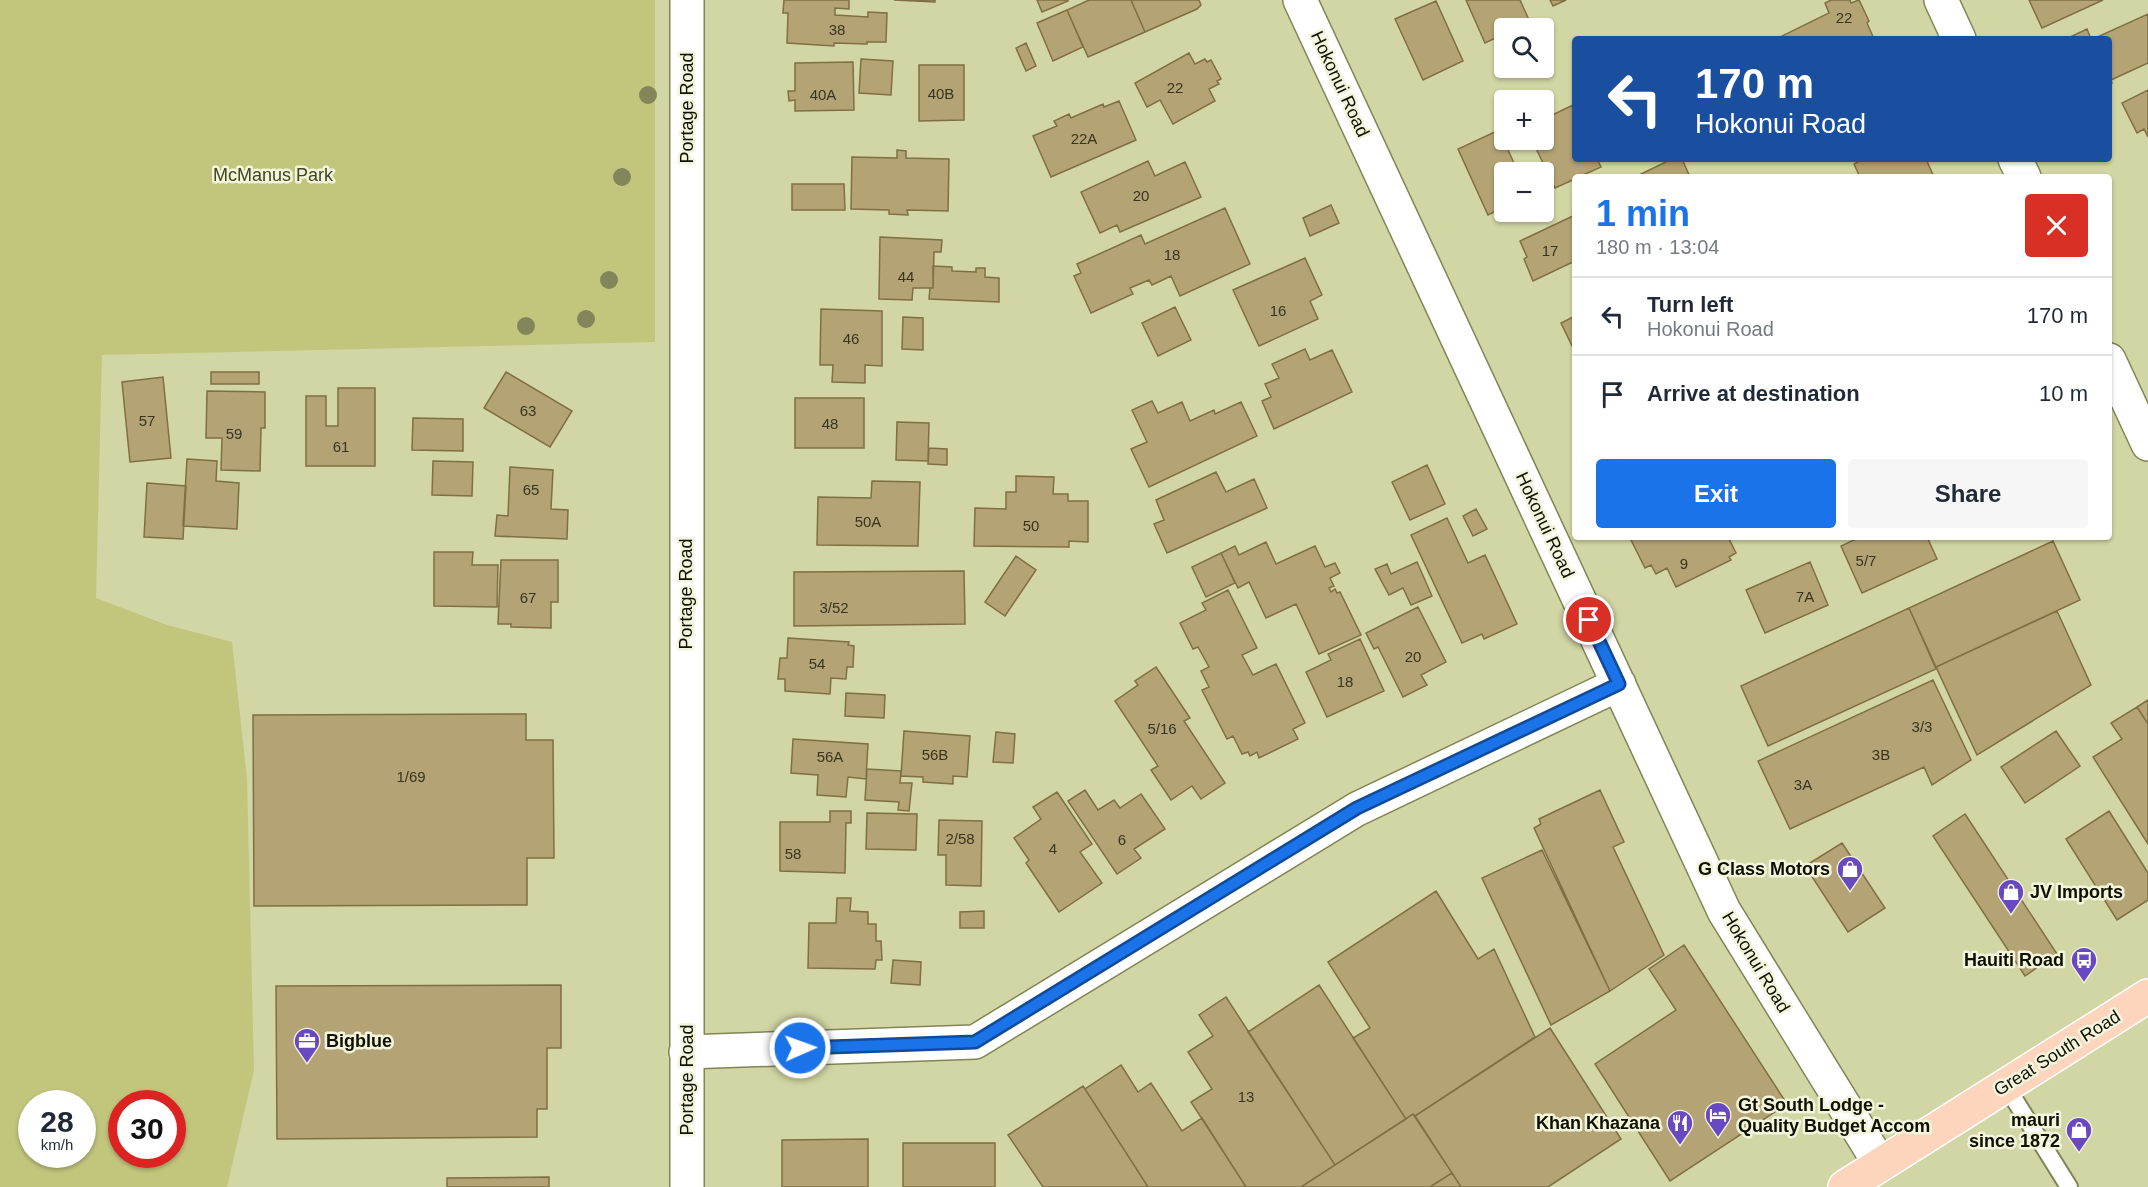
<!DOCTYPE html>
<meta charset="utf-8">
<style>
:root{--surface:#fff;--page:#f6f6f7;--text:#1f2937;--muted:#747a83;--line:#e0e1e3;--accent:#1a73e8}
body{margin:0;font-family:Helvetica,sans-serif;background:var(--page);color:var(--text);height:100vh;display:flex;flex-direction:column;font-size:22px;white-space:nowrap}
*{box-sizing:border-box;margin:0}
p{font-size:20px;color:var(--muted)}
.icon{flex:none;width:33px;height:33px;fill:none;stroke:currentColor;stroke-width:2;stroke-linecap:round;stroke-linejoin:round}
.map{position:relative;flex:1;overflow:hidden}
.side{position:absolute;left:1572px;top:174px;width:540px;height:366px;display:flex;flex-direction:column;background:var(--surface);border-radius:6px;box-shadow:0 2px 4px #0004}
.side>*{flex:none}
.guide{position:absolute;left:1572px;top:36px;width:540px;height:126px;border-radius:6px;box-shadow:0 2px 4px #0004;background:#1a4fa0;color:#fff;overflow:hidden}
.tools{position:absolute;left:1494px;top:18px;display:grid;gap:12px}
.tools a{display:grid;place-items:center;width:60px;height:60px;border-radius:6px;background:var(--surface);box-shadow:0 2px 4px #0004;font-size:30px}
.speed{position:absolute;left:18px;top:1090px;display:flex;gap:12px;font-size:30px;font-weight:700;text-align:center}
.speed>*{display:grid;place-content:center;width:78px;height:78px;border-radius:50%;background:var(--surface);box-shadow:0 2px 4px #0004;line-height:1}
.speed small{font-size:15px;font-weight:400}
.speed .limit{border:9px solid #d22;background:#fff;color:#111}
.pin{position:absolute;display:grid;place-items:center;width:51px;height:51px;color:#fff;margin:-26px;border:3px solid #fff;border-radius:50%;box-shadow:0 2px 6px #0007}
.me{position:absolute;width:66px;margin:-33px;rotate:88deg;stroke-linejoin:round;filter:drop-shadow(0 0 4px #0008)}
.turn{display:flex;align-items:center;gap:21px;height:126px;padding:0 24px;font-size:27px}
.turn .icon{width:78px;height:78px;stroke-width:2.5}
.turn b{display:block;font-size:42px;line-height:51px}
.round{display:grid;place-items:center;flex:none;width:63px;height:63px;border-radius:6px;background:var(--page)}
.overview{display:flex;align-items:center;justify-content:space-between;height:102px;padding:0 24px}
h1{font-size:36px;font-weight:700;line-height:45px;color:var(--accent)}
.action{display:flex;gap:12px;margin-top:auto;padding:12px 24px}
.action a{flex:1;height:69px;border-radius:6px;background:var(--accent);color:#fff;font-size:24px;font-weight:700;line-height:69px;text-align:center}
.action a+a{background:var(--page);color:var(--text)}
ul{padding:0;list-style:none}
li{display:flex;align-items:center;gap:18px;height:78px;padding:0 24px;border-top:2px solid var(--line)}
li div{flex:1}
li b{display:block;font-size:22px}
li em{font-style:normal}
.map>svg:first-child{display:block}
.green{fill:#c2c57c;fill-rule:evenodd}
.building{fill:#b4a475;stroke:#7f6f42;stroke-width:1.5}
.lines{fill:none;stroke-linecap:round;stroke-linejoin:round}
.lane-casing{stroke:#818455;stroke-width:20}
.street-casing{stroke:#818455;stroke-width:36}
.primary-casing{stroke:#fff;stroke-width:36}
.lane{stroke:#fff;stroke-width:16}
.street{stroke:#fff;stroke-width:33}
.primary{stroke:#fdd4bc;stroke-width:33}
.tree{fill:#83865a}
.route-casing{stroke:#114b97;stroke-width:15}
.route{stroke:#1a73e8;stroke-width:10}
.labels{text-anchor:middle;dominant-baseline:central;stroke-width:5;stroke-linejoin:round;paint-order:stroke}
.number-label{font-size:15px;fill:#38351e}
.street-label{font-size:18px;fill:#0f1001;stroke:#f2f4db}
.park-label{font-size:18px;fill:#43451d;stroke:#f2f4db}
.poi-label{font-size:18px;font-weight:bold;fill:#0f1001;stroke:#f2f4db;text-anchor:end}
</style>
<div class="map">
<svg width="2148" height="1187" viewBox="0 0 2148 1187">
<rect width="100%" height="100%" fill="#d2d6a4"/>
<path class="green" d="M0 0H655V342L102 355 96 598 167 625 232 642 247 779 254 1070 227 1187H0ZM32 1104H82V1155H32ZM122 1104H172V1155H122Z"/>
<path class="building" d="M784 0H849V9L835 8V15L868 17V12L887 13 886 42H867V44L834 43V46L787 43 788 13H783Z
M894 0H935V2Z
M1037 0H1068V1L1042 12Z
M1089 0H1131L1145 32 1088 57 1067 10Z
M1131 0H1199L1201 5 1197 9 1145 32Z
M1466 0H1520L1530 22 1516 28H1504V34L1485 43Z
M1550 0H1566L1553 6Z
M1831 0H1850L1851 3 1859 0 1869 21 1867 23 1874 39H1776L1829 13 1825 3Z
M2029 0H2103L2042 28Z
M1436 1 1463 61 1423 80 1395 19Z
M1067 10 1083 47 1053 61 1037 23Z
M2148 14V63L2111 80 2112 83 2109 84V39H2093Z
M2087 29 2091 39H2066Z
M1026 43 1036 66 1026 71 1016 48Z
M1189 53 1195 64 1205 59 1207 62 1211 60 1221 79 1217 81 1219 84 1209 89 1215 101 1173 124 1160 100 1147 107 1135 83Z
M861 59 893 61 891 95 859 93Z
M853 62 854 110 795 111V100L789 101 788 91H795V63Z
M919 65H964V120L919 121Z
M2148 90V137L2144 129 2137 133 2122 103Z
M1119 101 1136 140 1051 177 1033 136 1057 126 1054 121 1069 114 1071 118 1103 104 1104 107Z
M1573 105 1575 109V159H1597L1601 167 1579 177H1575V179L1555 188 1532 140H1544V119Z
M1499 130 1518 172H1504V207L1488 215 1458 149Z
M897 150 906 151V158L949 159 948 211 907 210 908 215 889 214V210L851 209 852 157 897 158Z
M1672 159H1682L1690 177H1635Z
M1863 159H1926L1934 177H1860L1854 164Z
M1148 161 1155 176 1185 162 1201 197 1120 232 1117 225 1100 233 1081 192Z
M792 184H844L845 210H792Z
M1331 205 1339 223 1310 236 1303 218Z
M1225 208 1250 264 1180 296 1171 276 1152 285 1149 280 1130 288 1133 294 1091 313 1074 276 1081 273 1077 264 1141 235 1145 244Z
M1575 215V261L1533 281 1524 259 1527 257 1520 241Z
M880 237 942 240 941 252H934L933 288H913L912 300 879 299Z
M1305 258 1322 295 1310 301 1318 319 1259 346 1233 290Z
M933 266 952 267V271L976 272V268H985V277L999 278V302L929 299 930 288H933Z
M1175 307 1191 340 1158 356 1142 323Z
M821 309 882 311V366L865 365V383L832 382 833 365H820Z
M1575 316V352L1561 323Z
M903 317 923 318V350L902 349Z
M1305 349 1310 360 1332 350 1352 392 1274 429 1262 401 1271 397 1265 384 1279 378 1272 364Z
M211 372H259V384H211Z
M506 372 572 411 550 447 484 408Z
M163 377 171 458 130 462 122 382Z
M338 388H375V466H306V396H326V426H338Z
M207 391 265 392V428H261L260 471 221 470 222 438H206Z
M795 398H864V448H795Z
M1152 401 1158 413 1182 402 1190 421 1214 410 1215 414 1241 402 1257 436 1149 487 1131 449 1147 442 1132 410Z
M413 418 463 419V451L412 450Z
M897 422 929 423 928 461 896 460Z
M929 448 947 449V465L928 464Z
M187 459 217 461 216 481 239 483 237 529 183 526Z
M433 461 473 462 472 496 432 495Z
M1427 465 1445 504 1410 520 1392 482Z
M510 467 553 470 551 509 568 510 567 539 495 536 497 515 508 516Z
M1216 472 1226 492 1254 479 1267 508 1167 553 1154 524 1164 520 1156 500Z
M1016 476 1054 477 1053 494H1068V501H1088V542L1069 541V547L974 546 975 508 1006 509V492H1016Z
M872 481 920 482 918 546 817 545 818 497 871 498Z
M147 483 186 486 183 539 144 537Z
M1476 509 1487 529 1473 536 1463 516Z
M1447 518 1468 563 1485 555 1517 624 1484 639 1482 634 1462 643 1411 535Z
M1637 537H1728L1736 553 1729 557 1731 560 1676 587 1667 568 1656 574 1651 565 1645 568 1631 540Z
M1860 537H1927L1937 559 1862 593 1841 546Z
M2053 541 2080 600 1936 667 1909 608Z
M1266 542 1276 564 1315 546 1325 567 1335 563 1340 573 1330 578 1334 586 1329 588 1331 592 1335 589 1337 593 1340 592 1361 635 1319 654 1296 604 1266 618 1249 582 1238 588 1221 553 1235 546 1239 555Z
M434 552H473L472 565H498L497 607 434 606Z
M1221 553 1235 583 1206 597 1192 567Z
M1016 556 1036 570 1005 616 985 602Z
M501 560H558V602H551V628L511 627V624H498Z
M1417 562 1432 596 1411 605 1403 588 1389 595 1375 569 1387 564 1391 574Z
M1810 562 1828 605 1765 633 1746 590Z
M964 571 965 624 794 626V572Z
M1228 590 1257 648 1242 655 1253 675 1276 664 1305 723 1293 729 1298 739 1259 758 1257 752 1250 756 1248 752 1242 754 1233 736 1227 739 1202 690 1209 687 1201 671 1209 667 1198 647 1193 649 1180 623 1206 610 1202 603Z
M1418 607 1446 662 1421 675 1427 685 1403 697 1378 647 1374 649 1366 633Z
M1909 608 1936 669 1768 746 1741 686Z
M2057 611 2091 685 1977 755 1936 667Z
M788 638 849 642 848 645 854 646 853 667H847L846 679 831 678 830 694 785 691V679H778L780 658H787Z
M1360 639 1384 691 1327 717 1306 672 1331 660 1328 654Z
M1156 667 1190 718 1184 721 1225 783 1201 799 1192 786 1171 800 1151 770 1158 766 1115 701 1138 685 1135 681Z
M1933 680 1971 760 1932 785 1924 767 1790 829 1758 761Z
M846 693 885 695 884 718 845 716Z
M2148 700V724L2137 707Z
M2137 707 2148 724V844L2093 757 2122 739 2111 723Z
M526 714V740H553L554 858H527V905L254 906 253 715Z
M904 731 970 736 967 777 953 776V784L923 782V777L901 776Z
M2056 731 2080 766 2025 803 2001 767Z
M996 732 1015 734 1013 763 993 762Z
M793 739 868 744 866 779 848 777 846 797 817 795 818 775 791 773Z
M867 769 901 771 900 783H912L909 811 898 810 899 802 865 800Z
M1085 790 1098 810 1114 800 1120 808 1141 794 1165 829 1134 849 1141 858 1117 874 1068 801Z
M1600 790 1624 842 1613 847 1664 955 1610 991 1534 828 1541 824 1539 819Z
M1057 792 1092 844 1080 852 1102 883 1059 912 1026 863 1029 860 1014 838 1041 819 1033 807Z
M830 811H851V823H846L845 873 780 871V822H830Z
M2109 811 2148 873V900L2117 920 2066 839Z
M867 813 917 814 916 850 866 849Z
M1965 814 2057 954 2025 976 1933 836Z
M939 820 982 821 981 886 946 885V855H938Z
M1842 843 1885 908 1848 932 1805 866Z
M1542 850 1610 991 1551 1025 1482 878Z
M1436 891 1478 959 1494 949 1535 1037 1415 1116 1413 1114 1406 1119 1353 1038 1370 1028 1328 962Z
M837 898H851L850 911 868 912V924H876V941H881L882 960H876L875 969 808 968 809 923H836Z
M984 911V928H960V912Z
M1684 945 1787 1104 1670 1181 1595 1064 1676 1010 1649 969Z
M893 960 921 962 920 985 891 983Z
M561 985V1048H547V1109H537V1137L277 1139 276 986Z
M1319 985 1406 1119 1335 1165 1248 1032Z
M1226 997 1335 1165 1301 1187H1246L1191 1102 1212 1089 1188 1052 1213 1036 1199 1015Z
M1550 1028 1621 1139 1548 1187H1461L1415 1116Z
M1121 1065 1138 1092 1151 1083 1182 1131 1202 1118 1246 1187H1148L1085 1089Z
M1083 1086 1085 1089 1148 1187H1043L1008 1135Z
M1413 1114 1452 1173 1430 1187H1301Z
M868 1139V1187H782V1140Z
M903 1143H995V1187H903Z
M1452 1173 1461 1187H1430Z
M549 1177V1187H447V1178Z"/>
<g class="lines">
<g class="lane-casing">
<path id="lane" d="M2006 1086 2069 1187"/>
</g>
<g class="street-casing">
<path id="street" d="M687 0V1187
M1300 0 1724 911 1880 1164
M1941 0 1959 39
M2015 159 2024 177
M2109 360 2148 444
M686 1052 975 1042 1357 809 1619 684"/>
</g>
<g class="primary-casing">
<path id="primary" d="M1845 1187 2148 996"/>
</g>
<use href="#lane" class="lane"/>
<use href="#street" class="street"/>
<use href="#primary" class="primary"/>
</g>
<g class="tree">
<circle cx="648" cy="95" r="9"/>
<circle cx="622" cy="177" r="9"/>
<circle cx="609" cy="280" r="9"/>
<circle cx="586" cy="319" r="9"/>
<circle cx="526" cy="326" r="9"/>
</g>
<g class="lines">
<g class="route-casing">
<path id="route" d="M800 1048 975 1042 1357 808 1619 684 1589 620"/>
</g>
<use href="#route" class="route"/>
</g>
<defs>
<g id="shop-pin" transform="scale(1.35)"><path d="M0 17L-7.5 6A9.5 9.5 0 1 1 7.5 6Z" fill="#6949c2" stroke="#f2f4db"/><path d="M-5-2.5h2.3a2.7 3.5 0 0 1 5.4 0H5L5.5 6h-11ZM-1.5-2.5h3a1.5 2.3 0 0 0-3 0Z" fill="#fff"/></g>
<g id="bus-pin" transform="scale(1.35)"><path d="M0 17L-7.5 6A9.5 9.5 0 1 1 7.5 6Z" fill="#6949c2" stroke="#f2f4db"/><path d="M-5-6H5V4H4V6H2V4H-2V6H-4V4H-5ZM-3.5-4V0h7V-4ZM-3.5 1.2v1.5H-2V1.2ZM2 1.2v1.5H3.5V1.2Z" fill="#fff"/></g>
<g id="office-pin" transform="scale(1.35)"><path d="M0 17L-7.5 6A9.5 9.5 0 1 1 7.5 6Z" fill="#6949c2" stroke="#f2f4db"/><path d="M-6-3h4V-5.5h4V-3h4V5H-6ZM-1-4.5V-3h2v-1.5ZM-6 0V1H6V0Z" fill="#fff"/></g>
<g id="hotel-pin" transform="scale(1.35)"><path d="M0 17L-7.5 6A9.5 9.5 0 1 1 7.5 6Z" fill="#6949c2" stroke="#f2f4db"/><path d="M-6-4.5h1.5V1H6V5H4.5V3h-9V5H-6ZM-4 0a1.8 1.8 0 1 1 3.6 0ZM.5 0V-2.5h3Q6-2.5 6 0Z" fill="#fff"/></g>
<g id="restaurant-pin" transform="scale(1.35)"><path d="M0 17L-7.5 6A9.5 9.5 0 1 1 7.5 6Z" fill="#6949c2" stroke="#f2f4db"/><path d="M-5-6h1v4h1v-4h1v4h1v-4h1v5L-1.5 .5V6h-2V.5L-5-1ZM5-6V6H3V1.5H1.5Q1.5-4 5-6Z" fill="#fff"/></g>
</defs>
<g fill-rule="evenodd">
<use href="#shop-pin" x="1850" y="869"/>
<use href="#shop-pin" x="2011" y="892"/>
<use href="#bus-pin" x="2084" y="960"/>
<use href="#office-pin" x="307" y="1041"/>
<use href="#hotel-pin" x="1718" y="1115"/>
<use href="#restaurant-pin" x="1680" y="1123"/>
<use href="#shop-pin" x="2079" y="1130"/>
</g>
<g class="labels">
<g class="number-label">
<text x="1844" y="17">22</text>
<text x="837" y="29">38</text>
<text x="1175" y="87">22</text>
<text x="941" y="93">40B</text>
<text x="823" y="94">40A</text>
<text x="1084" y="138">22A</text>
<text x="1141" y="195">20</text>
<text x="1550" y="250">17</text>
<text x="1172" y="254">18</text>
<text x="906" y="276">44</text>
<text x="1278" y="310">16</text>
<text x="851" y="338">46</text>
<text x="528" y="410">63</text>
<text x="147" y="420">57</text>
<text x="830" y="423">48</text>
<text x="234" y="433">59</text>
<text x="341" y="446">61</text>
<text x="531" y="489">65</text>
<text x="868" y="521">50A</text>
<text x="1031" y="525">50</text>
<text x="1866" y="560">5/7</text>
<text x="1684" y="563">9</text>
<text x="1805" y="596">7A</text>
<text x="528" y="597">67</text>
<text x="834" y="607">3/52</text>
<text x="1413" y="656">20</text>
<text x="817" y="663">54</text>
<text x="1345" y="681">18</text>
<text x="1922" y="726">3/3</text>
<text x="1162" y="728">5/16</text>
<text x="935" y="754">56B</text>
<text x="1881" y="754">3B</text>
<text x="830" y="756">56A</text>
<text x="411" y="776">1/69</text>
<text x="1803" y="784">3A</text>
<text x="960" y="838">2/58</text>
<text x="1122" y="839">6</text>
<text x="1053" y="848">4</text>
<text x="793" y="853">58</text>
<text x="1246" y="1096">13</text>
</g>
<g class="street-label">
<text transform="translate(1340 84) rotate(65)">Hokonui Road</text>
<text transform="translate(687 108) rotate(-90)">Portage Road</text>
<text transform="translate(1545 525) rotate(65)">Hokonui Road</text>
<text transform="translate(686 594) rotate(-90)">Portage Road</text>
<text transform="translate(1756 962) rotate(59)">Hokonui Road</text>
<text transform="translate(2057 1053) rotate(-32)">Great South Road</text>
<text transform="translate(687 1080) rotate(-90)">Portage Road</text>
</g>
<g class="park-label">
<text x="273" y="175">McManus Park</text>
</g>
<g class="poi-label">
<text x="1830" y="869">G Class Motors</text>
<text x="2030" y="892" text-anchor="start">JV Imports</text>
<text x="2064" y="960">Hauiti Road</text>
<text x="326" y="1041" text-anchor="start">Bigblue</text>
<text x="1738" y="1105" text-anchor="start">Gt South Lodge -<tspan x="1738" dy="21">Quality Budget Accom</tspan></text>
<text x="2060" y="1120">mauri<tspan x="2060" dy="21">since 1872</tspan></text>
<text x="1660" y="1123">Khan Khazana</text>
</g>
</g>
</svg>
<div class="tools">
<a><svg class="icon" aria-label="search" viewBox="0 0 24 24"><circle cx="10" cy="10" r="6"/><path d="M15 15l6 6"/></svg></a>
<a>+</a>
<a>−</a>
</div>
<div class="speed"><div>28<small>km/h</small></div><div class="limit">30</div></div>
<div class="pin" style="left:1589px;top:620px;background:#d93025"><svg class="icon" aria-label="arrive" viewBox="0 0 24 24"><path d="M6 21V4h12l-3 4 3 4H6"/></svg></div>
<svg class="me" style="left:800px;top:1048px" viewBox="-20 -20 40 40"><circle r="17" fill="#1a73e8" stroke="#fff" stroke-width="3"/><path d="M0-11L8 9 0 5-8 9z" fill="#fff"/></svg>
<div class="guide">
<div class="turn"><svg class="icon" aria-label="left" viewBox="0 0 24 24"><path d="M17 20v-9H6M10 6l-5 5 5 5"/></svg><div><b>170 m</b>Hokonui Road</div></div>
</div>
<section class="side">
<div class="overview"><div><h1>1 min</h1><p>180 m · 13:04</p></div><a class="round" style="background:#d93025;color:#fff"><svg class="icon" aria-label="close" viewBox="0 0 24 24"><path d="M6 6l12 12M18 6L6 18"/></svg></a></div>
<ul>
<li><svg class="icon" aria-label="left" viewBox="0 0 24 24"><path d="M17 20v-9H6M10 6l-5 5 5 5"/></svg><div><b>Turn left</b><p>Hokonui Road</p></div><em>170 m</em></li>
<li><svg class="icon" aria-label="arrive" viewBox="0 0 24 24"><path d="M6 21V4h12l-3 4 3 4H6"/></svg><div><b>Arrive at destination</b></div><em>10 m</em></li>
</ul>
<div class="action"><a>Exit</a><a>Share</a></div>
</section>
</div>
